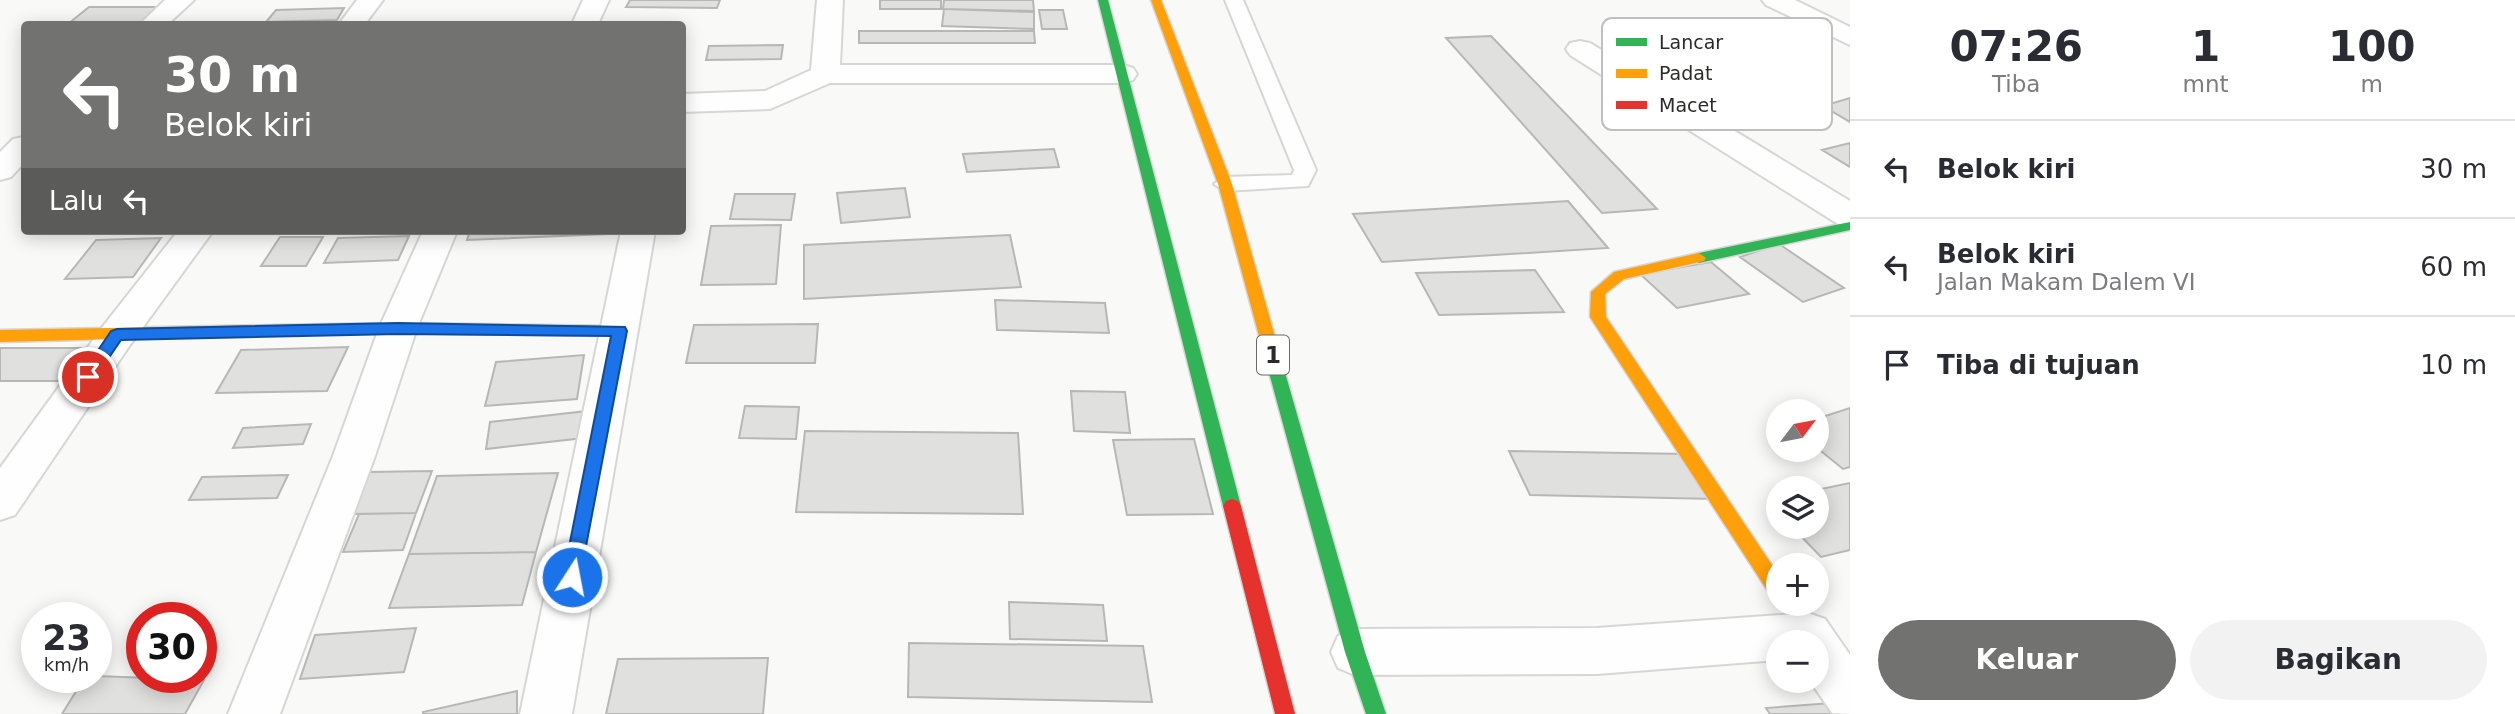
<!DOCTYPE html>
<html lang="id">
<meta charset="utf-8">
<style>
:root{--surface:#fff;--page:#f2f2f3;--text:#2b2b33;--muted:#7c7c81;--line:#e1e1e2;--accent:#727371}
body{margin:0;font-family:"DejaVu Sans",sans-serif;background:var(--page);color:var(--text);height:100vh;display:flex;flex-direction:column;font-size:26px;white-space:nowrap}
*{box-sizing:border-box;margin:0}
p{font-size:23px;color:var(--muted)}
.icon{flex:none;width:38px;height:38px;fill:none;stroke:currentColor;stroke-width:2;stroke-linecap:round;stroke-linejoin:round}
.map{position:relative;flex:1;overflow:hidden}
.side{display:flex;flex-direction:column;background:var(--surface);width:665px}
.side>*{flex:none}
.banner{position:absolute;left:21px;top:21px;width:665px;height:214px;border-radius:7px;box-shadow:0 4px 18px #0003;background:#727371;color:#fff;overflow:hidden}
.needle{width:46px;rotate:58deg}
.controls{position:absolute;left:1766px;top:399px;display:grid;gap:14px}
.controls a{display:grid;place-items:center;width:63px;height:63px;border-radius:50%;background:var(--surface);box-shadow:0 4px 18px #0003;font-size:35px}
.speed{position:absolute;left:21px;top:602px;display:flex;gap:14px;font-size:35px;font-weight:700;text-align:center}
.speed>*{display:grid;place-content:center;width:91px;height:91px;border-radius:50%;background:var(--surface);box-shadow:0 4px 18px #0003;line-height:1}
.speed small{font-size:18px;font-weight:400}
.speed .limit{border:10px solid #d22;background:#fff;color:#111}
.pin{position:absolute;display:grid;place-items:center;width:60px;height:60px;color:#fff;margin:-30px;border:4px solid #fff;border-radius:50%;box-shadow:0 2px 7px #0007}
.me{position:absolute;width:77px;margin:-38px;rotate:11deg;stroke-linejoin:round;filter:drop-shadow(0 0 5px #0008)}
.turn{display:flex;align-items:center;gap:24px;height:147px;padding:0 28px;font-size:32px}
.turn .icon{width:91px;height:91px;stroke-width:2.5}
.turn b{display:block;font-size:49px;line-height:60px}
.then{display:flex;align-items:center;height:66px;padding:0 28px;background:#0003;gap:14px;font-size:26px}
.eta{display:flex;justify-content:space-evenly;align-items:center;height:119px;text-align:center}
.eta b{font-size:42px;font-weight:700;line-height:49px}
.primary-button{display:flex;gap:14px;margin-top:auto;padding:14px 28px}
.primary-button a{flex:1;height:80px;border-radius:42px;background:var(--accent);color:#fff;font-size:28px;font-weight:700;line-height:80px;text-align:center}
.primary-button a+a{background:var(--page);color:var(--text)}
ul{padding:0;list-style:none}
li{display:flex;align-items:center;gap:21px;height:98px;padding:0 28px;border-top:2px solid var(--line)}
li div{flex:1}
li b{display:block;font-size:26px}
li em{font-style:normal}
main{display:flex;flex:1;min-height:0}
.map>svg:first-child{display:block}
.building{fill:#e0e1df;stroke:#b7b7b6;stroke-width:2}
.lines{fill:none;stroke-linecap:round;stroke-linejoin:round}
.lane-casing{stroke:#d6d6d4;stroke-width:4}
.street-casing{stroke:#d6d6d4;stroke-width:4}
.fast-casing{stroke:#d6d6d4;stroke-width:3}
.slow-casing{stroke:#d6d6d4;stroke-width:3}
.jam-casing{stroke:#d6d6d4;stroke-width:3}
.lane{fill:#fefefe;fill-rule:evenodd}
.street{fill:#fefefe;fill-rule:evenodd}
.fast{fill:#30b455;fill-rule:evenodd}
.slow{fill:#ff9f0a;fill-rule:evenodd}
.jam{fill:#e5322d;fill-rule:evenodd}
.route{fill:#1a73e8;stroke:#114b97;stroke-width:2}
.labels{text-anchor:middle;dominant-baseline:central;stroke-width:5;stroke-linejoin:round;paint-order:stroke}
.shield{fill:#fff;stroke:#6a6b69;stroke-width:2}
.shield-label{font-size:23px;font-weight:bold;fill:#2a2b29}
.key{fill:#fff;stroke:#bfbfbf;stroke-width:2}
.key-label{font-size:19px;fill:#2a2b29}
</style>
<main>
<div class="map">
<svg width="1850" height="714" viewBox="0 0 1850 714">
<rect width="100%" height="100%" fill="#f9faf7"/>
<path class="building" d="M630 0H720L717 8 626 7Z
M880 0H941V9H880Z
M944 0H1033L1034 11 943 9Z
M89 7H164L147 24H68Z
M344 8 337 20 266 22 276 10Z
M944 9 1034 12V29L942 26Z
M1039 10H1063L1067 29H1042Z
M859 31H1034L1035 43H859Z
M1491 36 1657 209 1602 213 1446 38Z
M783 45 781 59 706 60 709 46Z
M1850 98V122L1823 106Z
M1850 143V167L1822 150Z
M1054 149 1059 167 967 172 963 154Z
M905 188 910 217 841 223 837 193Z
M735 194H795L791 220 730 219Z
M1568 201 1608 248 1382 262 1353 214Z
M781 225 776 284 701 285 711 226Z
M470 231H609L608 234 467 240Z
M1010 235 1021 287 804 299V245Z
M409 236 398 260 324 263 338 238Z
M280 237H323L306 266H261Z
M161 238 133 277 65 279 96 240Z
M1779 244 1844 288 1803 302 1740 257Z
M1711 262 1749 294 1677 308 1640 274Z
M1535 270 1564 312 1439 315 1416 273Z
M995 300 1105 303 1109 333 997 330Z
M818 324 815 363H686L694 325Z
M348 347 327 391 216 393 241 350Z
M0 348H99L74 381H0Z
M584 355 577 399 485 406 496 362Z
M1071 391 1125 392 1130 433 1074 431Z
M745 406 799 407 796 439 739 438Z
M1850 408V467L1843 469 1816 447V419Z
M587 411 584 438 486 449 490 422Z
M311 424 303 444 233 448 243 428Z
M805 431 1018 433 1023 514 796 512Z
M1194 439 1213 514 1127 515 1113 440Z
M1509 451 1687 454 1714 499 1530 495Z
M432 471 416 513 348 514 367 472Z
M558 473 536 552 409 554 437 476Z
M288 475 277 498 189 500 202 477Z
M1850 483V550L1821 557 1792 527H1816V490Z
M416 513 403 550 343 552 359 514Z
M536 552 522 605 389 608 409 554Z
M1009 602 1103 605 1107 641 1010 639Z
M416 628 404 672 300 679 315 635Z
M909 643 1143 646 1152 702 908 697Z
M768 658 763 714H606L618 659Z
M96 676 204 680 185 714H62L85 677Z
M517 691V714H423V712Z
M1832 703 1840 714H1770L1766 708Z"/>
<g class="lines">
<g class="lane-casing">
<path id="lane" d="M1225 0H1243L1316 170 1308 186 1225 191 1214 184 1225 177 1292 175 1294 170Z"/>
</g>
<g class="street-casing">
<path id="street" d="M165 0H194L168 24H140Z
M357 0H383L365 24H339Z
M583 0H609L598 24H572Z
M817 0H843L840 65H1123L1133 68 1137 74 1133 80 1123 83H830L770 109 682 112V94L765 91 811 70Z
M1762 0H1795L1850 27V45L1766 5Z
M1580 41 1590 43 1850 201V227L1838 224 1570 55 1566 49 1570 43Z
M24 137V163L11 177 0 180V152L13 139Z
M178 231H213L130 345 15 515 0 520V468L104 325Z
M423 231H457L417 328 375 456 280 714H228L333 456 379 328Z
M621 231H655L572 714H520Z
M1808 613 1825 619 1850 655V714L1832 713 1810 681H1816V642H1778V660L1597 674 1355 675 1338 668 1331 652 1338 636 1355 629 1597 628Z"/>
</g>
<g class="fast-casing">
<path id="fast" d="M1098 0H1108L1241 506 1238 511 1232 513 1226 511 1223 506Z
M1850 222V230L1699 263 1692 258 1699 253Z
M398 323 620 326 628 331 620 336 398 333 276 335 268 330 276 325Z
M1276 363 1284 369 1365 652 1386 714H1366L1345 652 1268 369Z"/>
</g>
<g class="slow-casing">
<path id="slow" d="M1151 0H1161L1232 184 1284 369 1282 373 1276 375 1268 369 1218 184Z
M1699 253 1706 258 1704 261 1624 279 1605 294 1606 317 1778 574V599L1771 596 1590 317 1591 292 1614 272Z
M276 325 284 330 276 335 0 342V330Z"/>
</g>
<g class="jam-casing">
<path id="jam" d="M1232 499 1238 501 1241 506 1295 714H1275L1223 506 1226 501Z"/>
</g>
<use href="#lane" class="lane"/>
<use href="#street" class="street"/>
<use href="#fast" class="fast"/>
<use href="#slow" class="slow"/>
<use href="#jam" class="jam"/>
</g>
<path class="route" d="M398 323 625 327 627 331 579 583 572 586 565 583 563 577 611 336 398 334 121 340 93 381 88 383 80 377 111 331 117 329Z"/>
<g class="labels">
<rect class="shield" x="1257" y="335.5" width="32" height="39" rx="5"/>
<g class="shield-label">
<text x="1273" y="355">1</text>
</g>
</g>
<rect x="1602" y="18" width="230" height="112" rx="10" class="key"/>
<rect x="1616" y="38" width="31" height="8" fill="#30b455"/>
<rect x="1616" y="69" width="31" height="9" fill="#ff9f0a"/>
<rect x="1616" y="101" width="31" height="8" fill="#e5322d"/>
<g class="key-label">
<text x="1659" y="49">Lancar</text>
<text x="1659" y="80">Padat</text>
<text x="1659" y="112">Macet</text>
</g>
</svg>
<div class="controls">
<a><svg class="needle" viewBox="-14 -14 28 28"><path d="M0-13l5 13h-10z" fill="#e53935"/><path d="M0 13l5-13h-10z" fill="#7c7c81"/></svg></a>
<a><svg class="icon" aria-label="layers" viewBox="0 0 24 24"><path d="M12 4l9 5-9 5-9-5zM3 14l9 5 9-5"/></svg></a>
<a>+</a>
<a>−</a>
</div>
<div class="speed"><div>23<small>km/h</small></div><div class="limit">30</div></div>
<div class="pin" style="left:88px;top:377px;background:#d93025"><svg class="icon" aria-label="arrive" viewBox="0 0 24 24"><path d="M6 21V4h12l-3 4 3 4H6"/></svg></div>
<svg class="me" style="left:572px;top:577px" viewBox="-20 -20 40 40"><circle r="17" fill="#1a73e8" stroke="#fff" stroke-width="3"/><path d="M0-11L8 9 0 5-8 9z" fill="#fff"/></svg>
<div class="banner">
<div class="turn"><svg class="icon" aria-label="left" viewBox="0 0 24 24"><path d="M17 20v-9H6M10 6l-5 5 5 5"/></svg><div><b>30 m</b>Belok kiri</div></div>
<div class="then">Lalu<svg class="icon" aria-label="left" viewBox="0 0 24 24"><path d="M17 20v-9H6M10 6l-5 5 5 5"/></svg></div>
</div>
</div>
<section class="side">
<div class="eta">
<div><b>07:26</b><p>Tiba</p></div>
<div><b>1</b><p>mnt</p></div>
<div><b>100</b><p>m</p></div>
</div>
<ul>
<li><svg class="icon" aria-label="left" viewBox="0 0 24 24"><path d="M17 20v-9H6M10 6l-5 5 5 5"/></svg><div><b>Belok kiri</b></div><em>30 m</em></li>
<li><svg class="icon" aria-label="left" viewBox="0 0 24 24"><path d="M17 20v-9H6M10 6l-5 5 5 5"/></svg><div><b>Belok kiri</b><p>Jalan Makam Dalem VI</p></div><em>60 m</em></li>
<li><svg class="icon" aria-label="arrive" viewBox="0 0 24 24"><path d="M6 21V4h12l-3 4 3 4H6"/></svg><div><b>Tiba di tujuan</b></div><em>10 m</em></li>
</ul>
<div class="primary-button"><a>Keluar</a><a>Bagikan</a></div>
</section>
</main>
